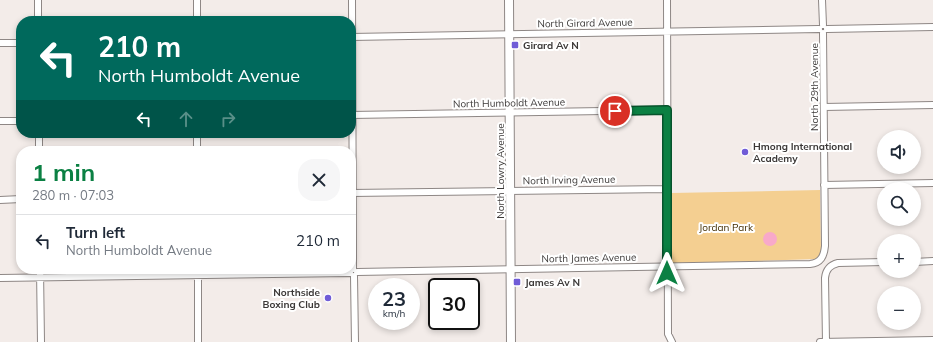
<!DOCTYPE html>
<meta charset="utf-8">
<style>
:root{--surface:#fff;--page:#f6f6f7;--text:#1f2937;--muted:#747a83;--line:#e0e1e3;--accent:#0b8043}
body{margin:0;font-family:Mulish,sans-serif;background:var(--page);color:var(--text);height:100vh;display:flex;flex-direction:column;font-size:15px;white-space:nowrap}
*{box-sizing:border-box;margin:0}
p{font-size:13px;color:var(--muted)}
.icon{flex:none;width:22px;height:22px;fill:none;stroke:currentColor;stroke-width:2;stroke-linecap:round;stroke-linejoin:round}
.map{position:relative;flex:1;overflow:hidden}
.drawer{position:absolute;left:16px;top:146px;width:340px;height:128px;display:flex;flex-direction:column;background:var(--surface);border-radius:16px;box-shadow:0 2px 6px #0003}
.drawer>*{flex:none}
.guide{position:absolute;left:16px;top:16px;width:340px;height:122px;border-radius:16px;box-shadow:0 2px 6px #0003;background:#00695c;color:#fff;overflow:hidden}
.controls{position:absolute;left:877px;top:130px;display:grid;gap:8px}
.controls a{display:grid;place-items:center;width:44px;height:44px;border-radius:50%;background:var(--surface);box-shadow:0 2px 6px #0003;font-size:20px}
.speed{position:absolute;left:368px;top:278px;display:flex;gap:8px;font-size:20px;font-weight:700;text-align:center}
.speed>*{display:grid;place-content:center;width:52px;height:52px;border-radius:50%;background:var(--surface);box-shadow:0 2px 6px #0003;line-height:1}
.speed small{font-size:10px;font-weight:400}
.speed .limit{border:2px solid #111;border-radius:6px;background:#fff;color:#111}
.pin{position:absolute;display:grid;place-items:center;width:34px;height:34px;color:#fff;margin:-17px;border:2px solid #fff;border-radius:50%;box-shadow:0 1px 4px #0007}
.me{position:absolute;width:44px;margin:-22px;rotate:0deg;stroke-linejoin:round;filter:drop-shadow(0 0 3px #0008)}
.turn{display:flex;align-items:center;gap:14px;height:84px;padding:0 16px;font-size:18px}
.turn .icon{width:52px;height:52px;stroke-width:2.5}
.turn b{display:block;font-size:28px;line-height:34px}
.lanes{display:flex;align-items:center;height:38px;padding:0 16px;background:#0003;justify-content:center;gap:20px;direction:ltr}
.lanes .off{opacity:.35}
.round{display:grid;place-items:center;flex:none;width:42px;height:42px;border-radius:16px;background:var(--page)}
.summary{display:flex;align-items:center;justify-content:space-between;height:68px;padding:0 16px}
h1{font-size:24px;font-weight:700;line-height:30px;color:var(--accent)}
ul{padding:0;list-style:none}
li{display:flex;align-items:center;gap:12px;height:52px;padding:0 16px;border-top:1px solid var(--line)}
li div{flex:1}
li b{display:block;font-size:15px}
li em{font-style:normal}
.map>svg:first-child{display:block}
.green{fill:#f4cf91}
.water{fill:#f8a9ca}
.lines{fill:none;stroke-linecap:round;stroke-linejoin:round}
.minor-casing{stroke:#8e8785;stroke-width:8}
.secondary-casing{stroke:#8e8785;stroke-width:10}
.minor{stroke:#fff;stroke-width:6}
.secondary{stroke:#fff;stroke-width:8}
.route-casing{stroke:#07532c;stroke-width:10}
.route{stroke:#0b8043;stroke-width:7}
.poi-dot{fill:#705cd7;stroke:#fff;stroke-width:1.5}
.labels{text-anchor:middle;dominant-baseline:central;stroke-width:4;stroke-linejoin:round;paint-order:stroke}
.street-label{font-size:10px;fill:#3c3938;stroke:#fff}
.poi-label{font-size:10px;font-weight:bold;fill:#3c3938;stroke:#fff;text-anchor:start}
.park-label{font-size:10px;fill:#412d02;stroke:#fff}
</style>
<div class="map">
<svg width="933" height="342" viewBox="0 0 933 342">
<rect width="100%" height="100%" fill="#f3ece9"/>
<path class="green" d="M820 190 821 252 817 259 691 263 675 265 672 262 671 193Z"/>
<path class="water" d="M763 239a7 7 0 1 1 14 0a7 7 0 1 1-14 0Z"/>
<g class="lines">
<g class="minor-casing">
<path id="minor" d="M38 0V21
M197 0V21
M352 0 353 269
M667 0 668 334 672 342
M822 0 823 25
M827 29 933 27
M351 37 819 29
M0 43H21
M824 107 933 105
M351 115 667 110
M0 121H21
M39 151V133
M197 151V133
M824 185 933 183
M351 193 667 189
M0 200 21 199
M914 262 933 261
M40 269 41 342
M198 269V342
M357 272 810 264C821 263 824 256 825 246L823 33
M354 276 355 342
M0 278 350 273
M820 342 933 340
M826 342 825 278C826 269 830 265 838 263L884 262"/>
</g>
<g class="secondary-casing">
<path id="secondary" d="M509 0 511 342"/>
</g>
<use href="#minor" class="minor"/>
<use href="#secondary" class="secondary"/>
</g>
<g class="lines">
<g class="route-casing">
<path id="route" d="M615 111 667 110V273"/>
</g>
<use href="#route" class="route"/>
</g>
<g class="poi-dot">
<rect x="511" y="41" width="8" height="8" rx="2"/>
<circle cx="745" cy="152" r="4"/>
<rect x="513" y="278" width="8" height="8" rx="2"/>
<circle cx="328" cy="298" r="4"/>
</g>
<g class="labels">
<g class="street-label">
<text transform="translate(585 23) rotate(-1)">North Girard Avenue</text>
<text transform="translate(814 87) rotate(-90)">North 29th Avenue</text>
<text transform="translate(509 103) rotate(-1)">North Humboldt Avenue</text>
<text transform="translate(500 171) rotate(-90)">North Lowry Avenue</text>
<text transform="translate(569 180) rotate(-1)">North Irving Avenue</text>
<text transform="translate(589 258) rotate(-1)">North James Avenue</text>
</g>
<g class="poi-label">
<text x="523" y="45">Girard Av N</text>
<text x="753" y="146">Hmong International<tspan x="753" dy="12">Academy</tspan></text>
<text x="525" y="282">James Av N</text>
<text x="320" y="292" text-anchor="end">Northside<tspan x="320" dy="12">Boxing Club</tspan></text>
</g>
<g class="park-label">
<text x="726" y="227">Jordan Park</text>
</g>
</g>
</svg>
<div class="controls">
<a><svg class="icon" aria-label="sound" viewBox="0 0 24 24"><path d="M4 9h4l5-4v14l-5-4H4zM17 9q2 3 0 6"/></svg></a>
<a><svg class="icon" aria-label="search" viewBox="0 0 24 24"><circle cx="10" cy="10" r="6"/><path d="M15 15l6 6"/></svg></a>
<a>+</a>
<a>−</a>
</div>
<div class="speed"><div>23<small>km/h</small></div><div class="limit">30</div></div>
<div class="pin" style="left:615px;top:111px;background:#d93025"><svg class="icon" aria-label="arrive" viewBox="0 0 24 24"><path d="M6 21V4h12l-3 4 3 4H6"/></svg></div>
<svg class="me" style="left:667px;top:273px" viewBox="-20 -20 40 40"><path d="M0-17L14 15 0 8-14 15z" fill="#0b8043" stroke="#fff" stroke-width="4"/></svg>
<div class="guide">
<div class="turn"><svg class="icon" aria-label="left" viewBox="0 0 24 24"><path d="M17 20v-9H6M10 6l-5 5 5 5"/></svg><div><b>210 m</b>North Humboldt Avenue</div></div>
<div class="lanes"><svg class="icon" aria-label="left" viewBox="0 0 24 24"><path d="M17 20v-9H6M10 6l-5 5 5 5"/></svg><svg class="icon off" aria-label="ahead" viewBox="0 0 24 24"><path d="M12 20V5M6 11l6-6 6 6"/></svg><svg class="icon off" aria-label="right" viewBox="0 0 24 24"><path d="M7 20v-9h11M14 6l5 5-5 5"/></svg></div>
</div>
<section class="drawer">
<div class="summary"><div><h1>1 min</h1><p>280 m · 07:03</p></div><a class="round"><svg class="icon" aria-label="close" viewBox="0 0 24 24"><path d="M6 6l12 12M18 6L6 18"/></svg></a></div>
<ul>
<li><svg class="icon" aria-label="left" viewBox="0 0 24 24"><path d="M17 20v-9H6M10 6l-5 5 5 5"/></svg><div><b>Turn left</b><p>North Humboldt Avenue</p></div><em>210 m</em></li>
</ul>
</section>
</div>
